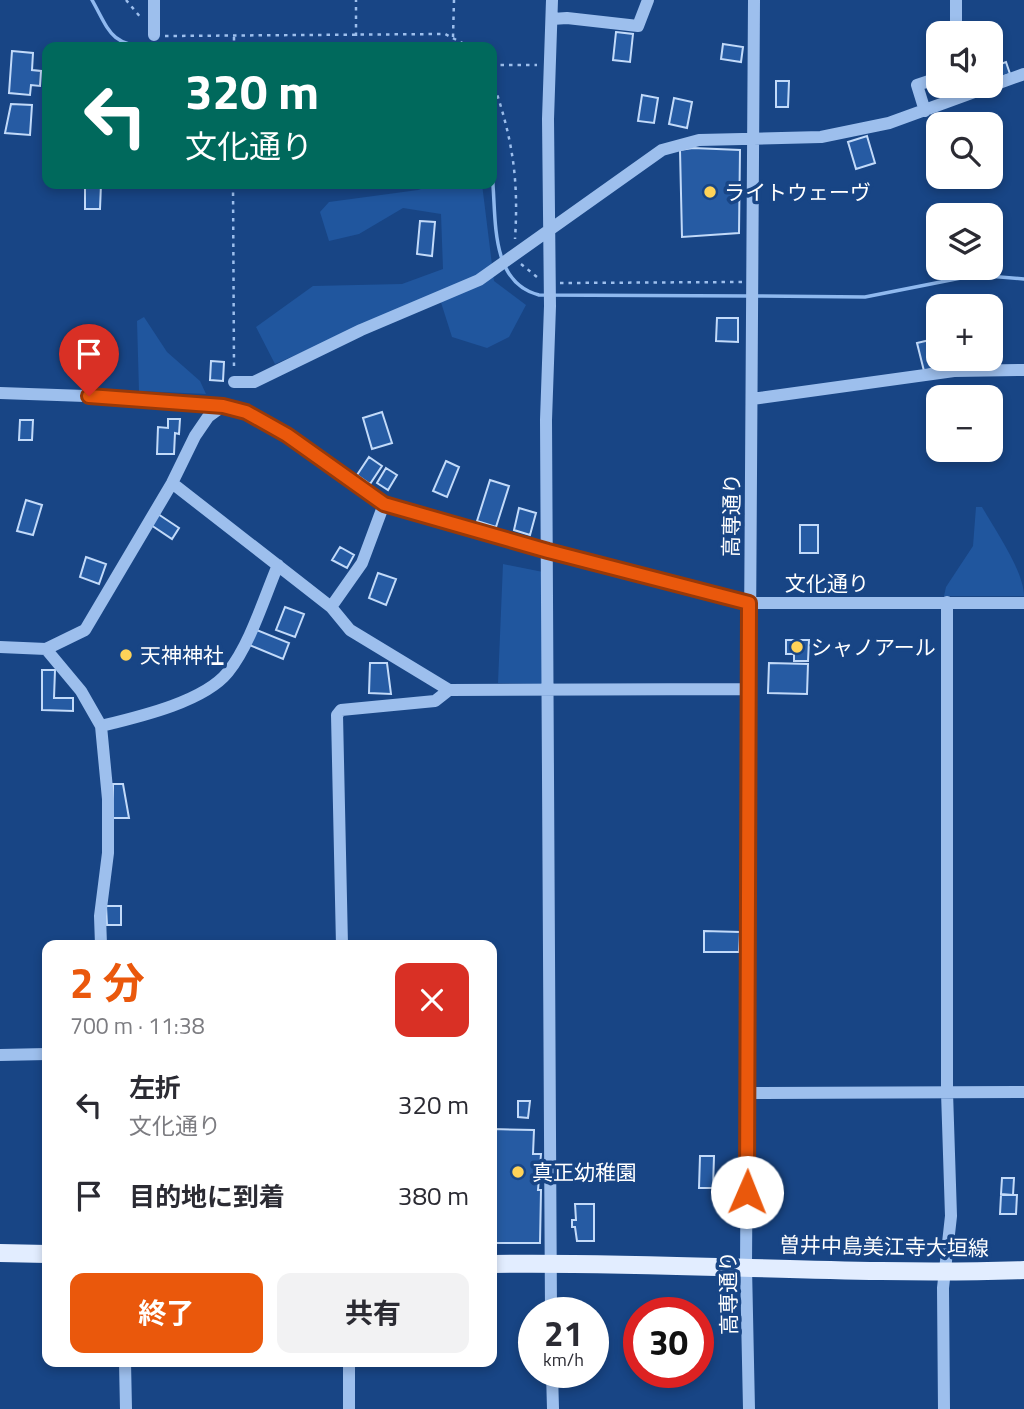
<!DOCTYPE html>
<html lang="ja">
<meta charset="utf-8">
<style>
:root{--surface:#fff;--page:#f2f2f3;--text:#2b2b33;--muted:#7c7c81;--accent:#ea580c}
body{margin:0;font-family:"Titillium Web","Noto Sans JP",sans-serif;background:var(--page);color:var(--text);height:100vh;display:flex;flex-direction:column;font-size:26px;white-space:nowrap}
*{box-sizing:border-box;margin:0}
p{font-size:23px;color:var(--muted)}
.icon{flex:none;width:38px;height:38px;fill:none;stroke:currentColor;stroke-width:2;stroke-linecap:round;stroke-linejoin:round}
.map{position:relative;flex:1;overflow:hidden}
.details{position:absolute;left:42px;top:940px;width:455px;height:427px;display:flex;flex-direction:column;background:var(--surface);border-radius:14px;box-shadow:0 4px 10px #0003}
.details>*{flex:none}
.banner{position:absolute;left:42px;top:42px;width:455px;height:147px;border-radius:14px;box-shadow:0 4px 10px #0003;background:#00695c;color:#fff;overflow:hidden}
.tools{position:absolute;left:926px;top:21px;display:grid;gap:14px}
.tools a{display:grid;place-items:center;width:77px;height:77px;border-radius:14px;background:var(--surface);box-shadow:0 4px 10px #0003;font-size:35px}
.speed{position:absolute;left:518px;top:1297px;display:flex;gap:14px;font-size:35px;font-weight:700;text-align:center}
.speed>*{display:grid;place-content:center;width:91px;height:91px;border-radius:50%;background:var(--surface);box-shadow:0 4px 10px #0003;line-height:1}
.speed small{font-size:18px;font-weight:400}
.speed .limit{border:10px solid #d22;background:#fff;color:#111}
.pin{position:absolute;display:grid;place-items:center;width:60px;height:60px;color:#fff;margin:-72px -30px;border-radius:50% 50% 50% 0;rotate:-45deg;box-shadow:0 0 7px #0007}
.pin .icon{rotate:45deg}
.me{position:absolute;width:77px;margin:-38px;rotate:1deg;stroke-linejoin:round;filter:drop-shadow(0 0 5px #0008)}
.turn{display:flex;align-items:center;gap:24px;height:147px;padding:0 28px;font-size:32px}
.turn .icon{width:91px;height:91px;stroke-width:2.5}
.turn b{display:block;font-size:49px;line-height:60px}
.round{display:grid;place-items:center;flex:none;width:74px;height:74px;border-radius:14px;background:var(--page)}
.head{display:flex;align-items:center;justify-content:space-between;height:119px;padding:0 28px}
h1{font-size:42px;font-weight:700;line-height:52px;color:var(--accent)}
.cta{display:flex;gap:14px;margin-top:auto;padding:14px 28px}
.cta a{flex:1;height:80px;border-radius:14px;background:var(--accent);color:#fff;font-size:28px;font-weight:700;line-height:80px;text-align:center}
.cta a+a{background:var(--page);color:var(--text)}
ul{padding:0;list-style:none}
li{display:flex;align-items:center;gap:21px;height:91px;padding:0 28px}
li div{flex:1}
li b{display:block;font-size:26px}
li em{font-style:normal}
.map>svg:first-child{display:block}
.green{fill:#20569e}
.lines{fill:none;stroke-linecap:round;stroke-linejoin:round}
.stream{stroke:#8fb9ef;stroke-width:3.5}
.building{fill:#265ba3;stroke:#c2daf9;stroke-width:2}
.path{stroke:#9dbfed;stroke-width:2.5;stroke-dasharray:3.5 5;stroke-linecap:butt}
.minor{stroke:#9dbfed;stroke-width:12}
.major{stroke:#e2edff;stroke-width:18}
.route-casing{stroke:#983908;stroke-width:18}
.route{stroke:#ea580c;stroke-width:12}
.poi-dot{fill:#ffd358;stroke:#184585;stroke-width:2.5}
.labels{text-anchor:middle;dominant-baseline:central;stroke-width:7;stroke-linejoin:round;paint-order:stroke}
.poi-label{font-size:21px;fill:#fff;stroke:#184585;text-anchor:start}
.street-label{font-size:21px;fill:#fff;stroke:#184585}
</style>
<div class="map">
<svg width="1024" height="1409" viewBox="0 0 1024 1409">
<rect width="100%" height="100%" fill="#184585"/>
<path class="green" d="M437 184H482L494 281 526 305 509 337 487 348 452 337 438 293 275 364 256 327 313 286 402 284 443 269 441 214 403 208 359 234 329 241 320 212 329 202 418 190Z
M144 317 167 352 200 381 206 394 139 391 137 321Z
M976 507H982C995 530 1024 571 1024 596H944L946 587 973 546Z
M503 564 543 572 542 684 498 683Z"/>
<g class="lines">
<path class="stream" d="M92 0C109 30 110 45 148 47
M492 174C497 215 488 282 539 295L748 296
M755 296 865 297 976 275 1024 279"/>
</g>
<path class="building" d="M616 32 633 34 630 62 613 60Z
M723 44 743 47 741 62 721 59Z
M12 51 33 53 32 70 41 71 40 86 31 85 30 95 9 93Z
M1006 62 1010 74 996 79 992 67Z
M776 81H789L788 107H776Z
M642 95 658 98 654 123 638 121Z
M674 98 692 102 687 128 669 124Z
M11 104 32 105 30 135 5 133Z
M867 136 875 163 856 169 848 142Z
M693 148 740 150 739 233 682 237 680 150Z
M85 184H101L100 209H85Z
M420 221 435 222 432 256 417 254Z
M717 318H738V342L716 341Z
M938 338V359H943L945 365 924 371 917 343Z
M211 361 224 362 223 381 210 380Z
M382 412 392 443 372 449 363 418Z
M168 419H180L179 434 175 433 174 454H157L158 427 168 428Z
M20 420H33L32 440H19Z
M369 457 382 466 370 484 357 475Z
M446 461 459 467 447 497 433 491Z
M386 468 397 475 388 490 377 483Z
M490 480 509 486 496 527 477 521Z
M26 500 42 505 33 535 17 531Z
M519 508 536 513 530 535 514 530Z
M158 514 179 528 172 539 151 525Z
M800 525H818V553H800Z
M340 547 354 555 347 568 332 560Z
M86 557 106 564 99 584 80 577Z
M378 573 396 579 386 605 369 598Z
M285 607 304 614 295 637 276 630Z
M254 629 289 643 283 659 247 644Z
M786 640H809L808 661H794V654H786Z
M370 663H387L391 694 369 693Z
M769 663 808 664 807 694 768 693Z
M42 670H55L54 698H73V711L42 710Z
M113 784H123L129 818H113Z
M106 906H121V925H107Z
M704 931 740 932 739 952H704Z
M518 1101H530L528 1118 518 1117Z
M492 1129 534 1130 533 1154H541L538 1190H541L540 1243H493L495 1166H492Z
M700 1156H714L713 1188H699Z
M1002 1178H1014L1013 1195 1001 1194Z
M1001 1195H1017L1016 1214H1000Z
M575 1204H594V1241H577L575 1227H572V1220H576Z"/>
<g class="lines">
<path class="path" d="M126 0 142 19
M165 36 445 34 470 47
M356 36V0
M234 37V47
M453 37 454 0
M492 65H537
M492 79C512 137 519 177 515 239
M233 184 234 369
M521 264 537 277
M560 283 742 282"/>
<path class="minor" d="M552 19 567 18 638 26 648 0
M956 33V0
M154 35V0
M925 111 917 85 938 78
M234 382H254L361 330 479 280 662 150 699 140 821 137 889 123 1024 74
M0 393 114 397 223 406 246 412 287 435 384 504 749 603H1024
M752 399 954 371 1024 370
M172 483 331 607 350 630 449 690 751 689
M331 607 362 563 384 504
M0 647 46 649 85 630 172 483 195 436 208 417 223 406
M46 649 81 691 101 726 108 799V853L100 916 101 945
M101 726C138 717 204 702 228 672 250 645 264 598 278 565
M342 945 337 715 341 710 435 701 449 690
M0 1055 47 1054
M749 1093 1024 1092
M551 1312 546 420 550 306 548 119 552 0
M125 1362 126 1409
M552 1372 553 1409
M349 1409V1362
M749 1409 746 1267 754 0
M944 1409 943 1288 951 1216 947 1092V602"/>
<path class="major" d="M0 1253 47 1254
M492 1264C669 1261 847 1276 1024 1270"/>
</g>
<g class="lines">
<g class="route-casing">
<path id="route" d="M89 396 223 406 246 412 287 435 384 504 548 551 749 603 747 1192"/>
</g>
<use href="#route" class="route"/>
</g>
<g class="poi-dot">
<circle cx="710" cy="192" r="7"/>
<circle cx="797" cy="647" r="7"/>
<circle cx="126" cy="655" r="7"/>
<circle cx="518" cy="1172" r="7"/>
</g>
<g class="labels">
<g class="poi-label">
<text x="724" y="192">ライトウェーヴ</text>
<text x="811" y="647">シャノアール</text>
<text x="140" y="655">天神神社</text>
<text x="532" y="1172">真正幼稚園</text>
</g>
<g class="street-label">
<text transform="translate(731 515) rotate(-89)">高専通り</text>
<text x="827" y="583">文化通り</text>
<text transform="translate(884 1246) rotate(1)">曽井中島美江寺大垣線</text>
<text transform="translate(728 1293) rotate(-91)">高専通り</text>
</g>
</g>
</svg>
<div class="tools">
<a><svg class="icon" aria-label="sound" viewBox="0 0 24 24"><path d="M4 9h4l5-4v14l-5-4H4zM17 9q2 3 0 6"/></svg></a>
<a><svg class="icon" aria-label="search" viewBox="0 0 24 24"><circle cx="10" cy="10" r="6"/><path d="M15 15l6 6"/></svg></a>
<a><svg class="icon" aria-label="layers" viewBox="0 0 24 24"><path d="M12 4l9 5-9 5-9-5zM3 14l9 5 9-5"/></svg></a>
<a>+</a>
<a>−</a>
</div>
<div class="speed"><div>21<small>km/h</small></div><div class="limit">30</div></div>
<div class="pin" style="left:89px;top:396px;background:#d93025"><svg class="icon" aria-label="arrive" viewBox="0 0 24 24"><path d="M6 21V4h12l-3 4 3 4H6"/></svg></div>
<svg class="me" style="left:747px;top:1192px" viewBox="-20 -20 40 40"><circle r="19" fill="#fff"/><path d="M0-13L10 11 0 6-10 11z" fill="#ea580c"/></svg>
<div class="banner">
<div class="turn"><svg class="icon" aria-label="left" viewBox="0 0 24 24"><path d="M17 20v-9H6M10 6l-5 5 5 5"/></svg><div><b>320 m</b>文化通り</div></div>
</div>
<section class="details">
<div class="head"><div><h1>2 分</h1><p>700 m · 11:38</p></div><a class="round" style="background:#d93025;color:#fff"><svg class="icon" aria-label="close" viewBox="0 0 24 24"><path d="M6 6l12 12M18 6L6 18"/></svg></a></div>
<ul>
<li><svg class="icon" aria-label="left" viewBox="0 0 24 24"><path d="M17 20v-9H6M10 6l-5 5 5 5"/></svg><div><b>左折</b><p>文化通り</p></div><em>320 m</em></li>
<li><svg class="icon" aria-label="arrive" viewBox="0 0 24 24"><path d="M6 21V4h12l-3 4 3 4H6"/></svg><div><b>目的地に到着</b></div><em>380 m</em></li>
</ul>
<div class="cta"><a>終了</a><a>共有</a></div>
</section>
</div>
